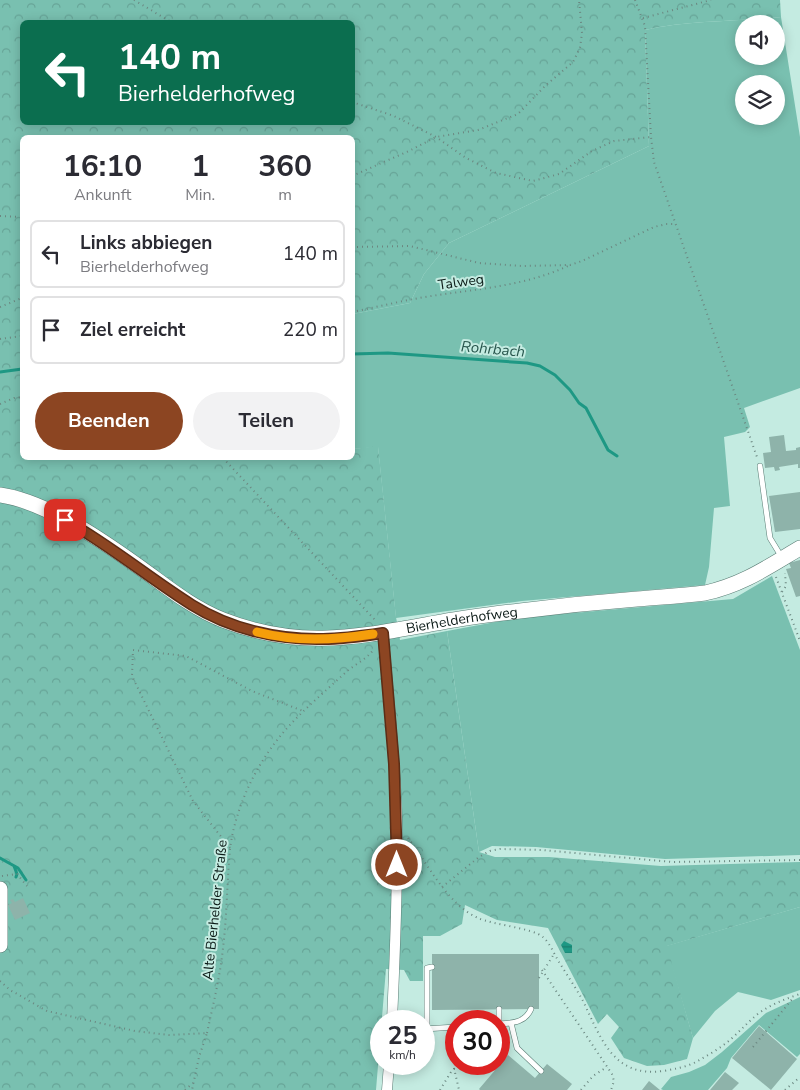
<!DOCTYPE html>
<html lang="de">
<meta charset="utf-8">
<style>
:root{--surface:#fff;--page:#f2f2f3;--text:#2b2b33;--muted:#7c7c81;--line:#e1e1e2;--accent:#8c4522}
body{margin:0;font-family:"Nunito Sans",sans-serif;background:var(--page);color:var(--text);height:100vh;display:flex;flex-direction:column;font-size:19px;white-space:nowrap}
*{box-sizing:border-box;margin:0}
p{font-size:16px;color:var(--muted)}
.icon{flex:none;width:28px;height:28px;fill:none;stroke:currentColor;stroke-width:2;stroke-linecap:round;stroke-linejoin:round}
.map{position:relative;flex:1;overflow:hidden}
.sheet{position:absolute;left:20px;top:135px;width:335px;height:325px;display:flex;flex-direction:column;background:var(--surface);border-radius:8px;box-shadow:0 2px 12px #0003}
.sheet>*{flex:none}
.hud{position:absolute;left:20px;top:20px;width:335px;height:105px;border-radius:8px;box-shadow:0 2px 12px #0003;background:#0b6e4f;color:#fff;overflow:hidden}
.controls{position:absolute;left:735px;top:15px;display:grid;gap:10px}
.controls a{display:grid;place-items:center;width:50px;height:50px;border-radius:50%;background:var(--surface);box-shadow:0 2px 12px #0003;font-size:25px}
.speed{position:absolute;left:370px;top:1010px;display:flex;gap:10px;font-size:25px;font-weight:700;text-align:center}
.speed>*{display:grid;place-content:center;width:65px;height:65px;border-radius:50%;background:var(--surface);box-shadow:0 2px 12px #0003;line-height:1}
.speed small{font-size:12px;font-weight:400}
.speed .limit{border:8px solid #d22;background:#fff;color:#111}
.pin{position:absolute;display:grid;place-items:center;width:42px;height:42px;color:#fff;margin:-21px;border-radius:10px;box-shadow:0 2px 8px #0006}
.me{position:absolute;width:55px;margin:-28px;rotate:0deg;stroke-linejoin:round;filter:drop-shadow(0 0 4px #0008)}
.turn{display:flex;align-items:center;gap:18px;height:105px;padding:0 15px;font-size:22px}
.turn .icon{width:65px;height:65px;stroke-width:2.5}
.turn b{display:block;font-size:35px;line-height:42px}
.eta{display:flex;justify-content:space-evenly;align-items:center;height:85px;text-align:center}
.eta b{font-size:30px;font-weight:700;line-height:35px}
.action{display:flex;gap:10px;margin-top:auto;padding:10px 15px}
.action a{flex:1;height:58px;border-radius:30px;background:var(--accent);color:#fff;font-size:20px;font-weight:700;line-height:58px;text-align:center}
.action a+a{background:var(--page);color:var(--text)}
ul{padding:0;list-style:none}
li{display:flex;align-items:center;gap:15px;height:68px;margin:0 10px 8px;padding:0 5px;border:2px solid var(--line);border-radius:8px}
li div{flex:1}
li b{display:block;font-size:19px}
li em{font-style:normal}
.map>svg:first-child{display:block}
.green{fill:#79c0b0;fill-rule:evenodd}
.forest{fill:url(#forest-crowns);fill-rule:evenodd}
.water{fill:url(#water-rules)}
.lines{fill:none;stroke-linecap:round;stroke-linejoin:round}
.stream{stroke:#1e9884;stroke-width:3}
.building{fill:#8eb3aa}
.lane-casing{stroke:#5a7d75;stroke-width:6}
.street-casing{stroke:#5a7d75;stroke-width:11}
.secondary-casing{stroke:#5a7d75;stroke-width:16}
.path{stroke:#6b8780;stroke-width:2;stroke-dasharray:1 4;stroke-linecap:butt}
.lane{stroke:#fff;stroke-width:5}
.street{stroke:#fff;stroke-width:10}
.secondary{stroke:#fff;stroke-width:15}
.route-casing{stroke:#5b2d16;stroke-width:12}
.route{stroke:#8c4522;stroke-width:9}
.slow{stroke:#f59e0b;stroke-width:9}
.labels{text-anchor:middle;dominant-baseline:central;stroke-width:4;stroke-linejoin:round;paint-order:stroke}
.street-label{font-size:14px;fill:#0b1a17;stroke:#c4ebe1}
.water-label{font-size:15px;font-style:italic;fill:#28564d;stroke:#c4ebe1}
</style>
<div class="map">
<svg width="800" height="1090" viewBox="0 0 800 1090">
<defs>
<pattern id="forest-crowns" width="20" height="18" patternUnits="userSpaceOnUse" patternTransform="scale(1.25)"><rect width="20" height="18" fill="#79c0b0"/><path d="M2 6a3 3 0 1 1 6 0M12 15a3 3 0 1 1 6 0" fill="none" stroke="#67a497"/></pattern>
<pattern id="water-rules" width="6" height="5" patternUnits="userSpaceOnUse" patternTransform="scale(1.25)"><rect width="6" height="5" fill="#1e9884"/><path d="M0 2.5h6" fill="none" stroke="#197b6b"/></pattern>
</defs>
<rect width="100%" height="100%" fill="#c4ebe1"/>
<path class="green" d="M781 17 800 137V388L744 408 750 427 745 432 724 437 730 506 714 508 709 567 705 585 522 601 396 618 378 447 353 449V314L410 303 424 274 449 243 649 146 645 30C690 20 736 22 781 17ZM744 24H776V56H744ZM744 84H776V116H744Z
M772 576 800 650V855L665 859 536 847 492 846 479 852 447 631 516 618 733 599Z
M800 907V990L771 1000 738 992 715 1011 693 1038 666 946Z
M800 997V1054L797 1057 759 1025 731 1058 727 1068 708 1090H663L661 1089 671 1077 689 1072 705 1065 722 1052 766 1013Z"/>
<path class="forest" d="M0 0H780L781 17C736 22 690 20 645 30L649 146 449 243 424 274 410 303 353 314 352 138H22V458H352L353 449 378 446 396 617 400 640 447 631 479 852 495 857H549L661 866 800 862V907L667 946 693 1038 687 1059 664 1065 647 1066 624 1058 611 1038 619 1027 607 1014 598 1024 548 928 497 920 465 905 462 924 440 936H423V981H410L404 970 386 969 376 1090H0ZM22 22H352V122H22Z"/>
<path class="water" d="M564 941 572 945V953H565L561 945Z"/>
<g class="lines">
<path class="stream" d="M352 354 388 353 527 363 540 366 555 375 570 390 579 403 586 408 608 450 617 456
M0 372 22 369
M0 858 18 868 26 880
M14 866 17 874 16 877"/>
</g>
<path class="building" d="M784 435 786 451 796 450V448L800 447V468H798V464L779 467 780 470 775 471 774 467 765 468 763 453 771 452 769 437Z
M800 492V529L775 532 769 496Z
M800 560V596L796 597 786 569 791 568 789 563Z
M23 898 30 913 15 920 8 905 12 903 10 900 13 899 15 902Z
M432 954H539V1009L432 1010Z
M759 1026 797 1059 771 1090 732 1058Z
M508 1055 535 1078 547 1064 572 1084 567 1090H480L479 1089Z
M725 1072 739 1083 732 1090H710Z
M649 1081 660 1090H642Z"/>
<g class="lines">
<g class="lane-casing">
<path id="lane" d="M760 466 770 538 781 556
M511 1023 517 1048 541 1071
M499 1024C512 1023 525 1023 531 1009
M499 1024V1009
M427 1028V968L432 967
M424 1029 456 1027"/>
</g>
<g class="street-casing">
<path id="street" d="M383 633C388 695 395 757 397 819 398 887 395 954 392 1021
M387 1090 389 1064"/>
</g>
<g class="secondary-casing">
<g id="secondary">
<path id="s1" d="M0 495C49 502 109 545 149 574 172 591 195 609 223 620 303 651 361 636 442 622 468 617 494 614 520 611 559 606 598 602 637 599 660 597 682 596 705 593 742 585 768 567 800 548"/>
<path d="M0 889V945"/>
</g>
</g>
<path class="path" d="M134 0 171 22
M635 0 645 26 651 137 654 162 758 460
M643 18 711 0
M352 102 394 116 436 137 466 158 496 173 533 181 559 174 592 151 614 141 651 137
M352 176 409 151 436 137 478 130 518 114 545 86 573 62 580 48 582 33 579 0
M0 216 22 217
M352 247 410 246 479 263 522 266 570 265 582 261 654 227 666 224H675
M0 307 22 298
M352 312C377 307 401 301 425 297 474 289 522 287 568 266
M0 339 22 336
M0 404 14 398 22 397
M223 458 376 621
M776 577 800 641
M782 592 786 586 785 573
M408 838C428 864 447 904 478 918 493 925 533 928 543 937 550 943 554 954 559 962 567 975 576 988 583 1001 601 1038 613 1078 663 1071 675 1069 686 1067 696 1062 708 1055 721 1048 731 1039 741 1030 749 1021 759 1013 772 1004 785 999 800 994
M230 848 193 801 132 676 133 650 186 656 252 691 303 711
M2 876 17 874 27 886
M442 887 479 857 490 851 500 849 542 850 672 862 800 860
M542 970 612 1074 614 1081 611 1090
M539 978 554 954
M0 981 10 990 47 1011 135 1031 169 1035 207 1033 199 1057 192 1090
M207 1033C213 1005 220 977 223 948 227 915 227 882 230 849 234 817 248 782 267 754 288 722 317 699 345 673 355 664 366 660 374 649
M753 1047 793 998
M454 1068 459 1090
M185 1090 193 1083
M440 1090 451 1072 459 1064
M581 1090 593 1076 607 1067
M785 1090 800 1077"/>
<use href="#lane" class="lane"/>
<use href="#street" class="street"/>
<use href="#secondary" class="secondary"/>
</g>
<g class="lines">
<g class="route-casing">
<path id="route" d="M65 520C110 545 149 578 192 605 230 629 278 640 323 639 343 639 363 636 383 633L394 764 397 865"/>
</g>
<use href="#route" class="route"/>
<path class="slow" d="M257 632C296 642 334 640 373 634"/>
</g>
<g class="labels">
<g class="street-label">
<text transform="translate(461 282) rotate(-8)">Talweg</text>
<text stroke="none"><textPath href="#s1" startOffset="500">Bierhelderhofweg</textPath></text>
<text transform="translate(215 910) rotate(-84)">Alte Bierhelder Straße</text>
</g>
<g class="water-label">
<text transform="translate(493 349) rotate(5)">Rohrbach</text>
</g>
</g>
</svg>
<div class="controls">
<a><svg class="icon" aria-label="sound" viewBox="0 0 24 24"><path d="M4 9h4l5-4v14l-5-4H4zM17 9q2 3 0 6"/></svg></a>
<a><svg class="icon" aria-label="layers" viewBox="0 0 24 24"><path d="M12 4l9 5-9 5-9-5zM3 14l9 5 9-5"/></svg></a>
</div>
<div class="speed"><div>25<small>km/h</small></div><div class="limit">30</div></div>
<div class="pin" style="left:65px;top:520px;background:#d93025"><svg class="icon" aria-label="arrive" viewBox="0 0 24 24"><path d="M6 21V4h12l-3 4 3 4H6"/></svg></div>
<svg class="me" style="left:397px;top:865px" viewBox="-20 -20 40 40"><circle r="17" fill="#8c4522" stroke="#fff" stroke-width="3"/><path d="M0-11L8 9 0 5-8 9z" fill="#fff"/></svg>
<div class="hud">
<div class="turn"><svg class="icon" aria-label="left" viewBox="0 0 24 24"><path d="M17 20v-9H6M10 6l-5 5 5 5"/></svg><div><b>140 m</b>Bierhelderhofweg</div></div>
</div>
<section class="sheet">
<div class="eta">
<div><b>16:10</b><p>Ankunft</p></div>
<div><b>1</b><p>Min.</p></div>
<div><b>360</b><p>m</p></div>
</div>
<ul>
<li><svg class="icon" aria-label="left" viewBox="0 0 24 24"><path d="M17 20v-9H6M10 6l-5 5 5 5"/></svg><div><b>Links abbiegen</b><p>Bierhelderhofweg</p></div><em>140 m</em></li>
<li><svg class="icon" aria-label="arrive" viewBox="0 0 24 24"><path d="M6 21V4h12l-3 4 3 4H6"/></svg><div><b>Ziel erreicht</b></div><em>220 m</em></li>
</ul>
<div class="action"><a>Beenden</a><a>Teilen</a></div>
</section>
</div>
